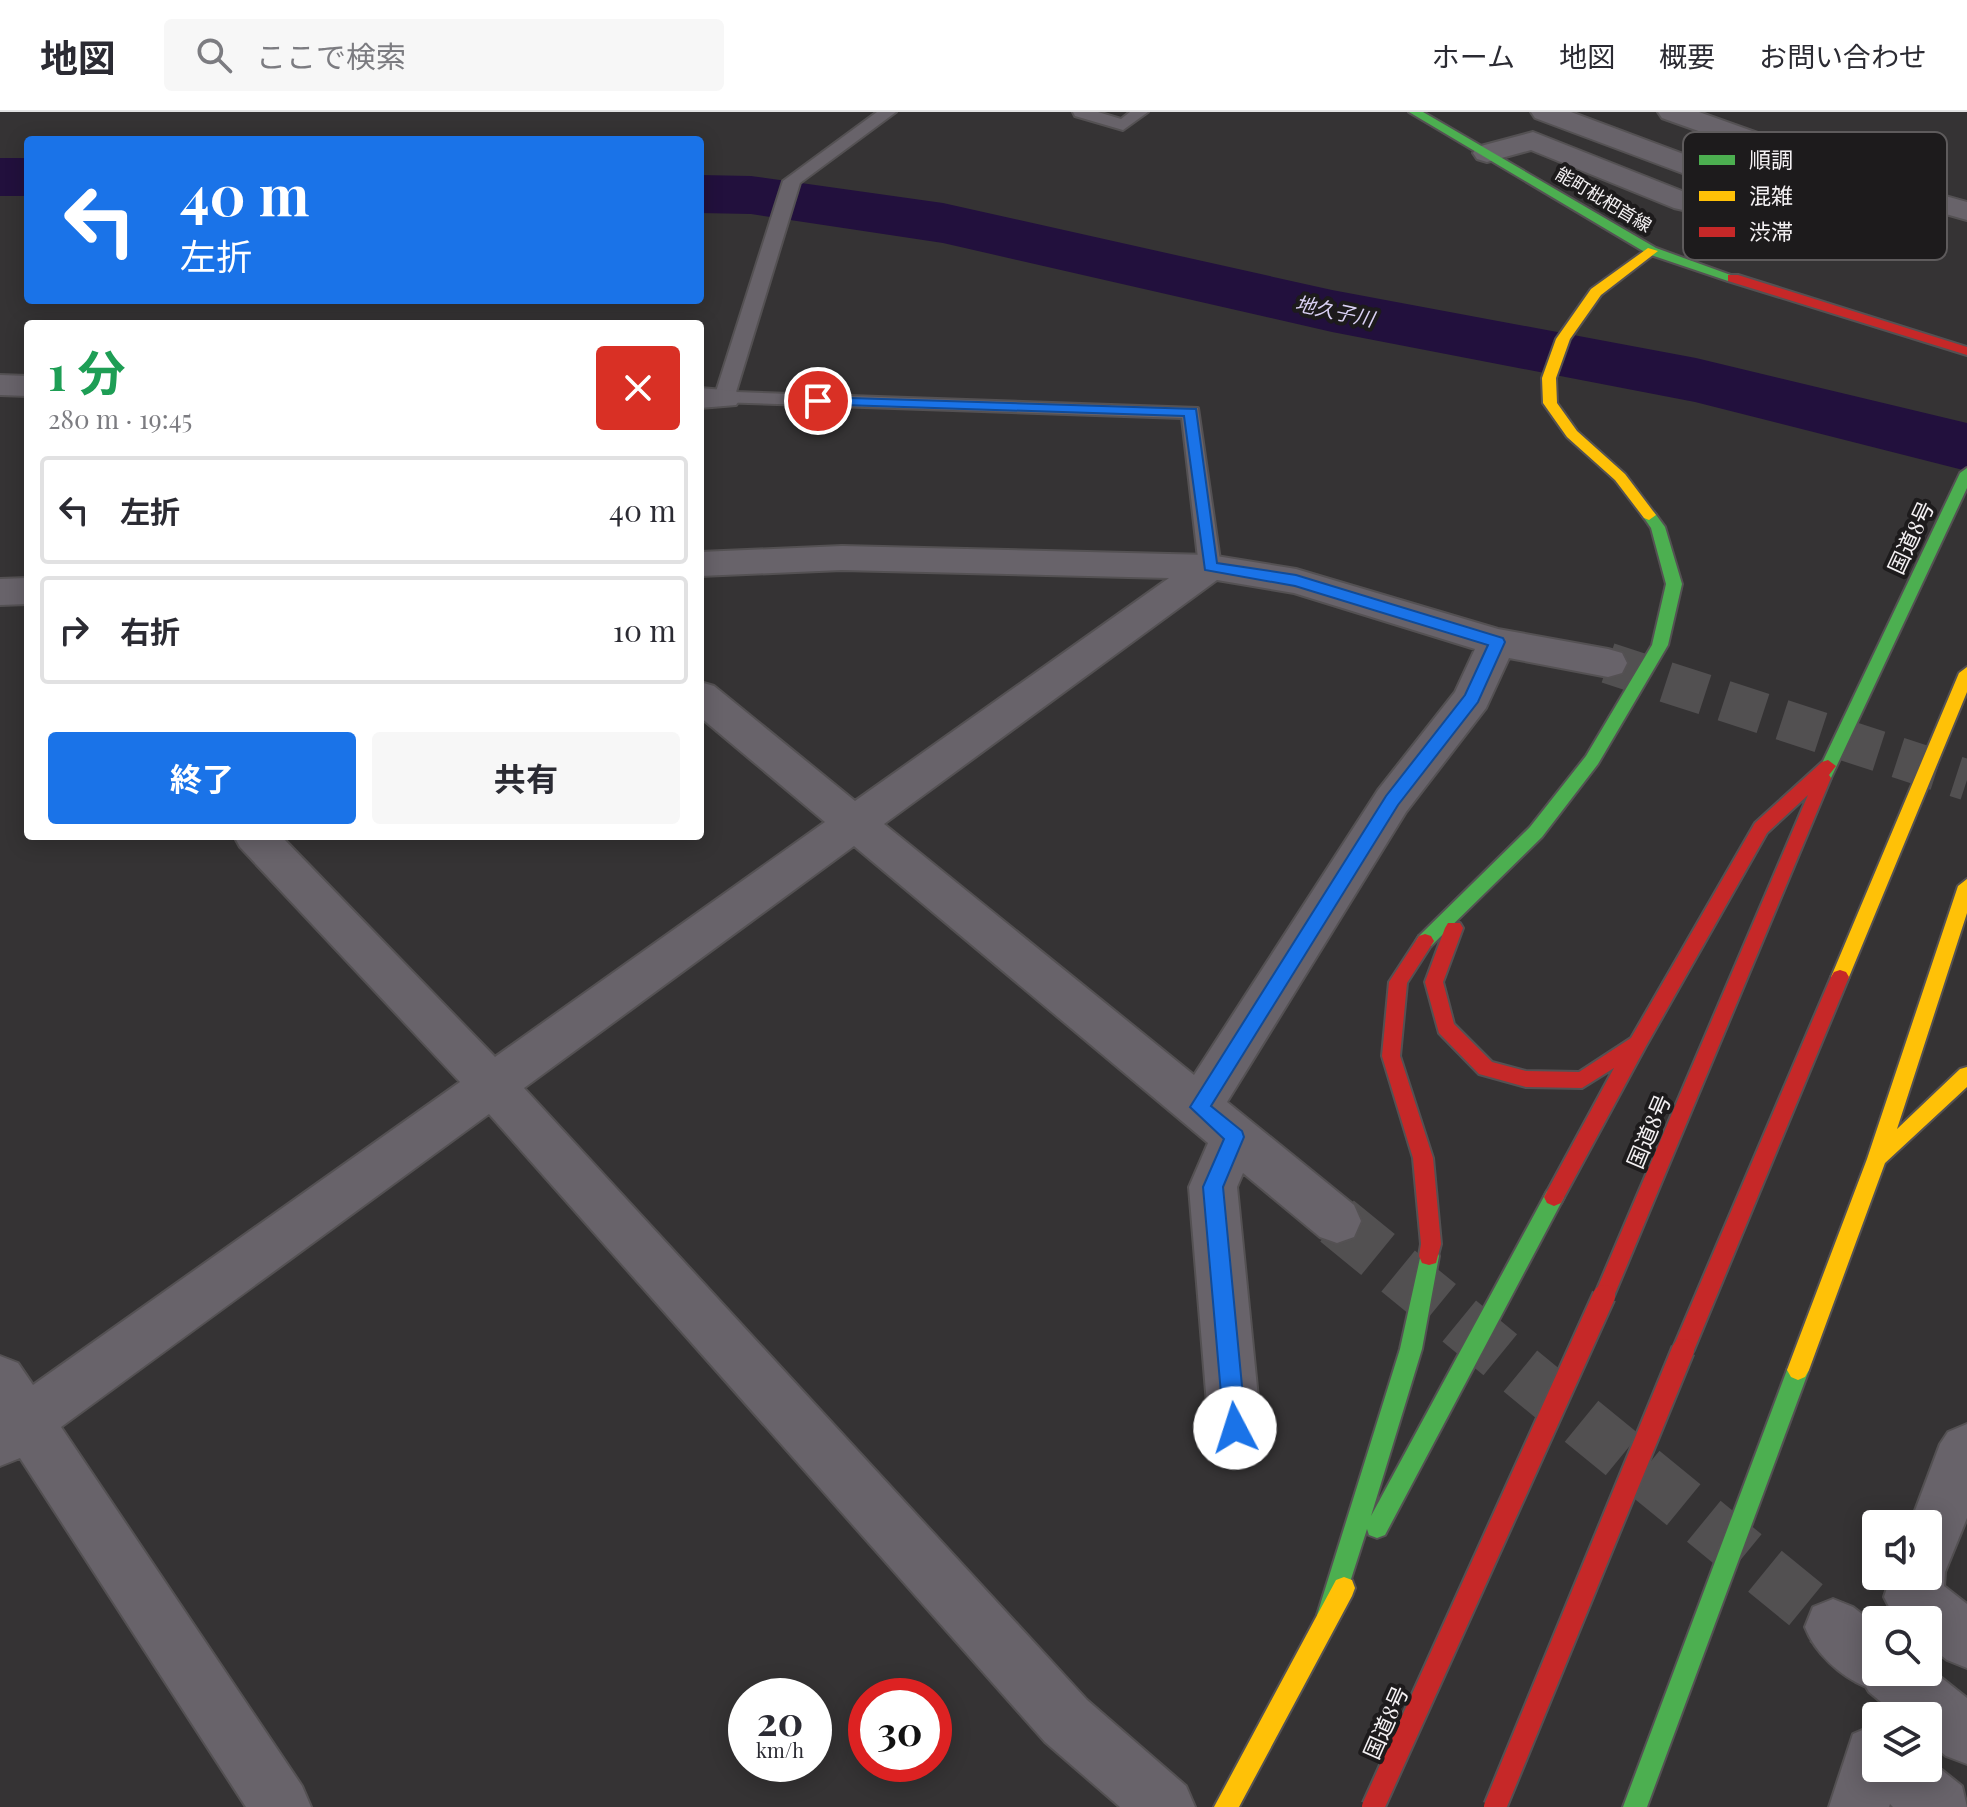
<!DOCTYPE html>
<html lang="ja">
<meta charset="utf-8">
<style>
:root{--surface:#fff;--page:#f7f7f7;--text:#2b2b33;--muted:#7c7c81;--line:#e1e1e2;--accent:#1a73e8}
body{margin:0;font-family:"Playfair Display","Noto Sans JP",serif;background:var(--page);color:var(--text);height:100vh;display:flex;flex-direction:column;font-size:30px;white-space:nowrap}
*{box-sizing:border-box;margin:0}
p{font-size:26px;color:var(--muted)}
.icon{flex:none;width:44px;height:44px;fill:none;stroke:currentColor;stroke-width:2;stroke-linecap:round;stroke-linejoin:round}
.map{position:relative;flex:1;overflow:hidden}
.panel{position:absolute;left:24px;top:208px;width:680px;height:520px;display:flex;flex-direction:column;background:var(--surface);border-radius:8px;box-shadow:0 4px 20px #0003}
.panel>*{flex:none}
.hud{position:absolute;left:24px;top:24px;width:680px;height:168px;border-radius:8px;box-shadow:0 4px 20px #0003;background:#1a73e8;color:#fff;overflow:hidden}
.tools{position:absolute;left:1862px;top:1398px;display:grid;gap:16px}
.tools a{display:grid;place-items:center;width:80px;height:80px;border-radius:8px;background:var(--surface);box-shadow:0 4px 20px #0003;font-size:40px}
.speed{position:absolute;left:728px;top:1566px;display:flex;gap:16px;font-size:40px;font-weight:700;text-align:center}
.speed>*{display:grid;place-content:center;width:104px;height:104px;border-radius:50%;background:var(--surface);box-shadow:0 4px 20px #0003;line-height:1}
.speed small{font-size:20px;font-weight:400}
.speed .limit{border:12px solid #d22;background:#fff;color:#111}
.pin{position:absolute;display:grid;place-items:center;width:68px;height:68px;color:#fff;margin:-34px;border:4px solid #fff;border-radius:50%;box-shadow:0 2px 8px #0007}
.me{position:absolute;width:88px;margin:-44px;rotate:355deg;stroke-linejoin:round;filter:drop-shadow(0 0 6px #0008)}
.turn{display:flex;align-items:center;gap:28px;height:168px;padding:0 24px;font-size:36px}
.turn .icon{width:104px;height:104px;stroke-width:2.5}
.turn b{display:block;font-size:56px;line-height:68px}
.round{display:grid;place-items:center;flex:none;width:84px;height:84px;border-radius:8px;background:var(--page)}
.overview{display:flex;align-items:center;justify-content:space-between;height:136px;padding:0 24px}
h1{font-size:48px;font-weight:700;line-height:60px;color:#1e9e55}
.cta{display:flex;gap:16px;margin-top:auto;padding:16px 24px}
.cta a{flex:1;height:92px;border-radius:8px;background:var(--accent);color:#fff;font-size:32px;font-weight:700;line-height:92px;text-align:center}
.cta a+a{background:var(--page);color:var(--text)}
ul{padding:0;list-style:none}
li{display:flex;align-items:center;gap:24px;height:108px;margin:0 16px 12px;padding:0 8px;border:4px solid var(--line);border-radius:8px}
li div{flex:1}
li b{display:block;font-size:30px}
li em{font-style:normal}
header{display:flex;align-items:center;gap:48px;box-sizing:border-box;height:112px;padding:0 40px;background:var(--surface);border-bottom:2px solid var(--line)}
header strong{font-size:38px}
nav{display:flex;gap:44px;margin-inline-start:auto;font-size:28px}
.search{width:560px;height:72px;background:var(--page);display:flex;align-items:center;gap:20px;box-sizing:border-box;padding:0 28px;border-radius:8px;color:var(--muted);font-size:30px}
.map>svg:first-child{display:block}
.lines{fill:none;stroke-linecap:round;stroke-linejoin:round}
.river{fill:#22103d;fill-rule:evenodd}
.street-tunnel-far1{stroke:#525051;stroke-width:41;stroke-dasharray:41 20;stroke-linecap:butt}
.street-tunnel{stroke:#525051;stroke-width:53;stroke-dasharray:53 26;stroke-linecap:butt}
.lane-casing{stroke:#545153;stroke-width:4}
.street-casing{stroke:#545153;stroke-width:4}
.fast-casing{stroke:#545153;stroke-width:4}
.slow-casing{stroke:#545153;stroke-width:4}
.jam-casing{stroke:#545153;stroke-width:4}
.lane{fill:#68636a;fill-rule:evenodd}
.street{fill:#68636a;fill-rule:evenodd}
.fast{fill:#4caf50;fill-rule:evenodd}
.slow{fill:#ffc107;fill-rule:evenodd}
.jam{fill:#c62828;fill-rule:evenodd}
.jam-bridge-casing{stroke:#545153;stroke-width:26;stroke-linecap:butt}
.jam-bridge{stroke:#c62828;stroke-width:22}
.route{fill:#1a73e8;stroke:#114b97;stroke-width:2}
.labels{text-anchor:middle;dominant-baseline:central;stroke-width:8;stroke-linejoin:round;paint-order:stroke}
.far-street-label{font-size:18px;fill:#f4f1f3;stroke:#1d1b1c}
.far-water-label{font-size:20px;font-style:italic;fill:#dad1f4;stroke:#1d1b1c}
.street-label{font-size:22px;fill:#f4f1f3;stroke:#1d1b1c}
.key{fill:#1d1b1c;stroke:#5e5b5c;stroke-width:2}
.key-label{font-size:22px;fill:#f4f1f3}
</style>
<header>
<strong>地図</strong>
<div class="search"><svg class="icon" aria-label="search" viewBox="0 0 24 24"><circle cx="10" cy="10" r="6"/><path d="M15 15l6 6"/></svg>ここで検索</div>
<nav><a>ホーム</a><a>地図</a><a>概要</a><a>お問い合わせ</a></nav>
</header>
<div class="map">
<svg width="1967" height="1695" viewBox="0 0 1967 1695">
<rect width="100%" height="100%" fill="#353334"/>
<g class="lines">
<path class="river" d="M0 46H28V84H0Z
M700 63 751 64 943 91 1332 178 1696 246 1967 311V359L1695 290 1332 220 943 131 751 102 700 101Z"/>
<path class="street-tunnel-far1" d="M1608 551 1967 668"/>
<path class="street-tunnel" d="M1337 1109 1833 1515"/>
<g class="lane-casing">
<path id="lane" d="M877 0H896L800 71 736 280 1198 296 1221 455 1218 460H1202L1199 455 1182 306 717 290 714 286 783 69Z
M1073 0H1098L1121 7 1130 0H1148L1123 18 1075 4Z"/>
</g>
<g class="street-casing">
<path id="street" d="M1531 0H1571L1737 62 1787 91 1791 97 1787 103 1746 112 1674 96 1531 38 1487 50 1477 47 1473 41 1477 35 1533 20 1692 83 1749 93 1717 74 1535 6Z
M1658 0H1699L1895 70 1967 90V108L1875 82 1662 6Z
M0 263 28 264V284L0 283Z
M700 276 736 279 741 286 736 293 700 296Z
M842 434 1210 443 1296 457 1498 517 1608 537 1622 541 1627 551 1622 561 1608 565 1509 546 1486 596 1406 700 1227 990 1354 1093 1361 1109 1354 1125 1337 1131 1320 1125 1243 1061 1237 1075 1261 1316 1254 1334 1235 1342 1216 1334 1209 1316 1189 1075 1208 1031 854 734 524 976 1087 1588 1186 1674 1195 1695H1120L1045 1630 489 1002 61 1315 302 1674 311 1695H246L20 1346 0 1354V1244L18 1251 33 1273 460 970 240 735 234 724H281L495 945 825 710 700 605V570L714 574 855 689 1169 466 842 458 700 464V440ZM1217 468 1294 481 1475 537 1455 580 1378 678 1194 963 884 712Z
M28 466V492L0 493V467Z
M1967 1312V1406L1945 1460 1944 1474 1967 1492V1556L1947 1548 1928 1533V1508H1896L1884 1485 1891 1464H1928V1412H1910L1940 1332 1948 1320Z
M1833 1487 1853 1495 1876 1513V1560H1928V1555L1967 1586V1652L1946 1644 1928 1629V1604H1898L1869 1580 1866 1575C1840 1564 1815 1541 1805 1515L1813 1495Z
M1874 1613 1876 1656H1928V1647L1962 1674 1967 1695H1893L1890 1692 1889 1695H1829L1853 1622Z"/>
</g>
<g class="fast-casing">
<path id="fast" d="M1409 0H1423L1656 136 1739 166 1728 169 1648 142Z
M1967 356V376L1831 666 1823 672 1817 670 1815 666 1960 361Z
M1649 398 1654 400 1665 415 1682 472 1668 533 1598 652 1542 725 1431 834H1419L1416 829 1419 824 1530 715 1586 644 1652 533 1666 472 1651 416 1642 403Z
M1554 1076 1561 1079 1564 1085 1561 1091 1385 1423 1377 1426 1369 1423 1367 1417 1337 1511 1329 1515 1321 1511 1317 1503 1400 1237 1422 1137 1429 1135 1436 1137 1439 1144 1422 1237 1371 1404 1547 1079Z
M1798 1248 1805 1251 1809 1258 1647 1695H1623L1787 1258 1791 1251Z"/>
</g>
<g class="slow-casing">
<path id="slow" d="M1648 136 1658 139 1601 183 1570 227 1556 266 1557 291 1577 319 1625 362 1656 403 1649 408 1644 406 1615 368 1567 325 1543 291 1542 266 1556 227 1591 177Z
M1967 555V580L1849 865 1846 870H1834L1831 865 1959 561Z
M1967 767V801L1897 1017 1960 957 1967 955V975L1885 1051 1809 1258 1805 1265 1798 1268 1791 1265 1787 1258 1867 1047 1958 774Z
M1344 1465 1352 1468 1355 1476 1352 1484 1239 1695H1214L1336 1468Z"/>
</g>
<g class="jam-casing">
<path id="jam" d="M1728 163H1738L1967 235V243L1728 169Z
M1828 648 1836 654 1829 663 1831 666 1614 1184 1611 1191 1604 1194 1597 1191 1594 1184 1808 683 1767 721 1646 934 1561 1091 1554 1094 1547 1091 1544 1085 1614 956 1582 976 1526 975 1479 962 1439 921 1425 870 1445 816 1448 811H1460L1463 816 1443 870 1454 912 1492 950 1526 959 1579 960 1631 926 1755 711 1822 650Z
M1425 822 1431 824 1434 829 1407 871 1400 944 1433 1046 1441 1132 1436 1151 1429 1153 1422 1151 1419 1144 1421 1132 1413 1046 1382 944 1389 870 1419 824Z
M1840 858 1846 860 1849 865 1694 1238 1690 1245 1683 1248 1676 1245 1672 1238 1831 865 1834 860Z"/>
</g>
<use href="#lane" class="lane"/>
<use href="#street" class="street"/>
<use href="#fast" class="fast"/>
<use href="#slow" class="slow"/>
<use href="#jam" class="jam"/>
<g class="jam-bridge-casing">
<path id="jam-bridge" d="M1373 1695 1604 1184
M1495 1695 1683 1238"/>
</g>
<use href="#jam-bridge" class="jam-bridge"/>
</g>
<path class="route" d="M818 285 1196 297 1217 451 1296 463 1503 526 1505 530 1478 590 1398 693 1211 994 1242 1019 1244 1025 1223 1075 1246 1316 1243 1324 1235 1327 1227 1324 1224 1316 1203 1075 1224 1027 1190 995 1386 684 1465 583 1488 533 1295 474 1205 458 1184 304 813 292V286Z"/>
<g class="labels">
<g class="far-street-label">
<text transform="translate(1604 87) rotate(31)">能町枇杷首線</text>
</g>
<g class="far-water-label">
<text transform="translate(1335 198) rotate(12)">地久子川</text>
</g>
<g class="street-label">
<text transform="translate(1910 425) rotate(-65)">国道8号</text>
<text transform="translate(1648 1019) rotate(-67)">国道8号</text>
<text transform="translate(1385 1610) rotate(-66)">国道8号</text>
</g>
</g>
<rect x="1683" y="20" width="264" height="128" rx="12" class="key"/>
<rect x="1699" y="43" width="36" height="10" fill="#4caf50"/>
<rect x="1699" y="79" width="36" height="10" fill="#ffc107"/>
<rect x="1699" y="115" width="36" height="10" fill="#c62828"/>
<g class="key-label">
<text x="1749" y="56">順調</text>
<text x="1749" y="92">混雑</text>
<text x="1749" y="128">渋滞</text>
</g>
</svg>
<div class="tools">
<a><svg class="icon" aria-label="sound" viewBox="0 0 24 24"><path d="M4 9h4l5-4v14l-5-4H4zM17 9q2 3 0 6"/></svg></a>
<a><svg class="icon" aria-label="search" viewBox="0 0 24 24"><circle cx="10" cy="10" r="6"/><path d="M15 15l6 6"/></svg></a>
<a><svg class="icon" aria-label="layers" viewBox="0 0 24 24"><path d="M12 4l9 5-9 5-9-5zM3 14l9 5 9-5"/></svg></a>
</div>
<div class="speed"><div>20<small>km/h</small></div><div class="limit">30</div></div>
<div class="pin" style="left:818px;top:289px;background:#d93025"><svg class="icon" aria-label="arrive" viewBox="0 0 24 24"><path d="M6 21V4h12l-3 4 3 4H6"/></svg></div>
<svg class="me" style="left:1235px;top:1316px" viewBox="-20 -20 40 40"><circle r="19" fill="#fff"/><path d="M0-13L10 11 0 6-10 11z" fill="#1a73e8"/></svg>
<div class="hud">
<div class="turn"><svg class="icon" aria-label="left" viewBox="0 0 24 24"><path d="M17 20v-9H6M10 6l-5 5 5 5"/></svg><div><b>40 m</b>左折</div></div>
</div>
<section class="panel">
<div class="overview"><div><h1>1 分</h1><p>280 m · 19:45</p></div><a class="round" style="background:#d93025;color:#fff"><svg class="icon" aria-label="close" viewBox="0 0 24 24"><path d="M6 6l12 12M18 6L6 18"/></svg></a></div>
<ul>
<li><svg class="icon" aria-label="left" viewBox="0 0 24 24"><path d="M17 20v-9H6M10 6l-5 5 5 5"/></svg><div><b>左折</b></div><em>40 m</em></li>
<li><svg class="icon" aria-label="right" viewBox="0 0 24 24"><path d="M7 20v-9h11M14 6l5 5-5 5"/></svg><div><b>右折</b></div><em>10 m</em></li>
</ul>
<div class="cta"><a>終了</a><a>共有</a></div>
</section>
</div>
